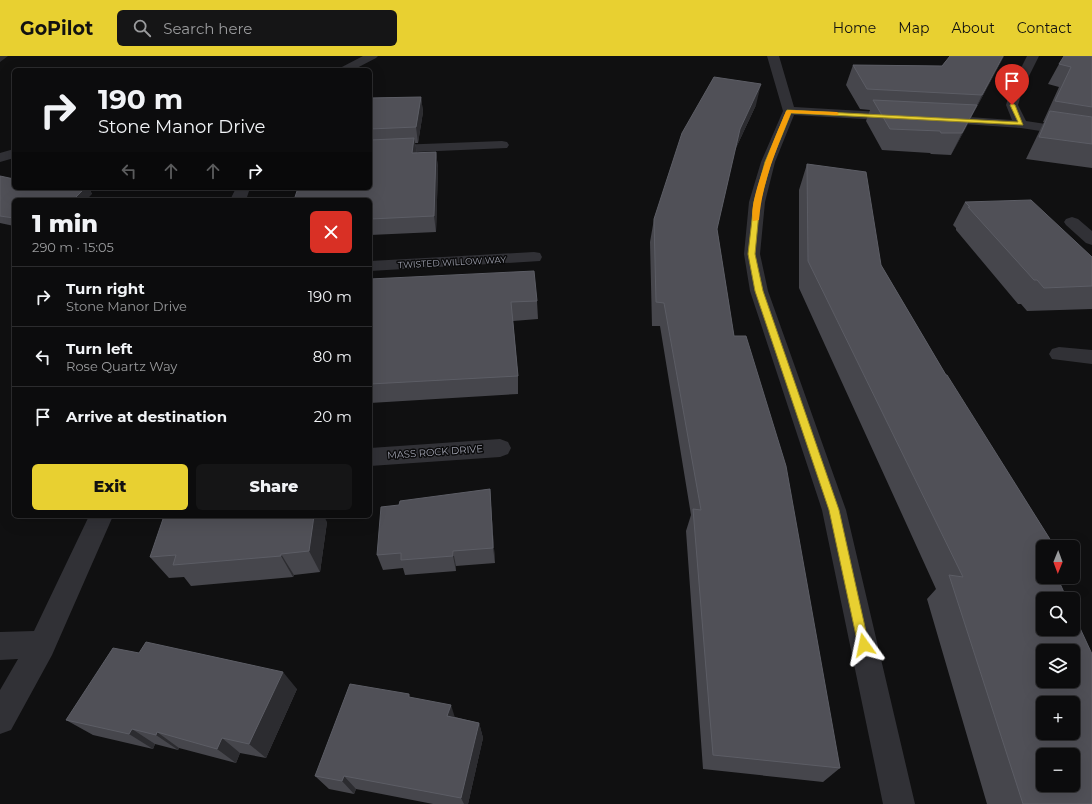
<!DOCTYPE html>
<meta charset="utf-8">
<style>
:root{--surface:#0c0c0d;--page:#151516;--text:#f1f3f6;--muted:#9a9b9d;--line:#2c2c2e;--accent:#e8d031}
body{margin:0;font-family:Montserrat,sans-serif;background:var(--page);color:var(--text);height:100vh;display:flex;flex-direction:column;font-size:15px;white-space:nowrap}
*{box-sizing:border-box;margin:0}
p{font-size:13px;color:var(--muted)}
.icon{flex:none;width:22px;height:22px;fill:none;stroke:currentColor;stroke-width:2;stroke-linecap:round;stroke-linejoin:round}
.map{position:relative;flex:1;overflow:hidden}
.panel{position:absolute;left:12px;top:142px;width:360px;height:320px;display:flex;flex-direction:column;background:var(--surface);border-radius:6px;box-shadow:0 4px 16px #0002,0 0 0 1px var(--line)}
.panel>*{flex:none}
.banner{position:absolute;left:12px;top:12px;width:360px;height:122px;border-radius:6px;box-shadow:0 4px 16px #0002,0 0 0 1px var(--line);background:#0c0c0d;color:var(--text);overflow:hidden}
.needle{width:26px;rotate:181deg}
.buttons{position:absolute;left:1036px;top:484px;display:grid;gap:8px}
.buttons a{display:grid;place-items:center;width:44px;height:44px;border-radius:6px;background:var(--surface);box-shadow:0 4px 16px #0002,0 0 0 1px var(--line);font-size:20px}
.pin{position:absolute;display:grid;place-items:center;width:34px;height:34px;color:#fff;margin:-41px -17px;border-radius:50% 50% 50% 0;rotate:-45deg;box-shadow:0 0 4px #0007}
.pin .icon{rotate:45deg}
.me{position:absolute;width:44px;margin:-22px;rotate:348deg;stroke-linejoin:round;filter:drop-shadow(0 0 3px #0008)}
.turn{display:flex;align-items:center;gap:14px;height:84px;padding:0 20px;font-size:18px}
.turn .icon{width:52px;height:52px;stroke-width:2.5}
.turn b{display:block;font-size:28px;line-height:34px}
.lanes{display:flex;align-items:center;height:38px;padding:0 20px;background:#0003;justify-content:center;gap:20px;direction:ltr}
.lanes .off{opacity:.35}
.round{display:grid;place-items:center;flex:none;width:42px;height:42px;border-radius:6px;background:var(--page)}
.head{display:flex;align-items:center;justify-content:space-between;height:68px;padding:0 20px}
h1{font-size:24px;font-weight:800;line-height:30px}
.primary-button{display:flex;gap:8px;margin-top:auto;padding:8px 20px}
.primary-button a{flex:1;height:46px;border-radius:6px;background:var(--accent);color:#111;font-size:16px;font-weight:800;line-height:46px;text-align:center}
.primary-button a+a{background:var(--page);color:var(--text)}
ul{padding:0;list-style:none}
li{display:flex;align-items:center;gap:12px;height:60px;padding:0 20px;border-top:1px solid var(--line)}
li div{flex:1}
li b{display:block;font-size:15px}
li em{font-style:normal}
header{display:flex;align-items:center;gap:24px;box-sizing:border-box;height:56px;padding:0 20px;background:var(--accent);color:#111}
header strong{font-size:19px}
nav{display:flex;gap:22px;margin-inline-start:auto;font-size:14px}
.search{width:280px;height:36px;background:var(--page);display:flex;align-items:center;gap:10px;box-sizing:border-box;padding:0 14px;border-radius:6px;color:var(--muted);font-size:15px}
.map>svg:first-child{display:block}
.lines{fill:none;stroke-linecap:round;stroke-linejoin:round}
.minor{fill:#313136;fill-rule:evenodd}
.wall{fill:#46464c}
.shaded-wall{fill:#2c2c30}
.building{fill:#505057;stroke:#5c5d65;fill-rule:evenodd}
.route{fill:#e8d031;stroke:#978720}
.slow{fill:#f59e0b}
.labels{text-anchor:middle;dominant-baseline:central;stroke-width:3;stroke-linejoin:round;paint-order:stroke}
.far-street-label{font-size:9px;fill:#a1a3b1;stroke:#0b0b0c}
.street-label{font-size:10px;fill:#a1a3b1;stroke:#0b0b0c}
</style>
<header>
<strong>GoPilot</strong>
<div class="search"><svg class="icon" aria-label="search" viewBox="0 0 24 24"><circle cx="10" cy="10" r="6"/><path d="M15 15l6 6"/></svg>Search here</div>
<nav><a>Home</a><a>Map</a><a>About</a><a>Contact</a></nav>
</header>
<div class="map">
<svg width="1092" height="748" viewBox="0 0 1092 748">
<rect width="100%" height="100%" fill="#101011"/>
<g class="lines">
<path class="minor" d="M363 0H378L376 2 353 14H338L340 12Z
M767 0H779L794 51 898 57 903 58 904 61 903 64 898 65 794 59 775 106 765 146 760 198 768 235 846 454 915 748H883L822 454 750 235 744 198 749 146 761 106 783 55Z
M1027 0H1039L1023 32 1018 49 1026 65 1092 75V83L1021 72 935 66 934 63 935 60 940 59 1012 64 1006 49 1011 32Z
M502 85 507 86 509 89 507 92 370 98V90Z
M14 93V102L0 106V97Z
M236 132H250L246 144H230Z
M1072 161 1078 163 1092 175V189L1086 187 1066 169 1064 166 1066 163Z
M534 196 540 197 542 201 540 205 370 215V205Z
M1059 291 1092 294V308L1052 303 1049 298 1052 293Z
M500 383 508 386 511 392 508 398 500 401 370 410V392Z
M89 460H113L52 599 11 674 0 678V634L18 603 0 604V576L34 575Z"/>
</g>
<path class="wall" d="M950 0H1004L951 99 931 98 930 97 882 94 866 65 870 54 860 53 846 29 853 9 942 10Z
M1092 0V112L1026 103 1039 76 1044 66H1043L1059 31 1048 28 1059 8Z
M421 41 423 56 418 87H415L417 97 436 96 438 112 436 176 370 179V42Z
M756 49 735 94 717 173 734 280 840 712 823 726 703 713 686 475 691 459 660 270H652L650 186 654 163Z
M807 108 881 209 946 319 1053 488 1049 491H1043L1092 748H987L927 543 936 533 799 232V134Z
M0 120 14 132H89L92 138 14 144V170L0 167Z
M965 146 1092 201V253L1027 255 1021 248H1018L956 174V172L953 169Z
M370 223 537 245 538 263 513 265 518 320V338L370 347Z
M490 433 491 449 495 507 456 510V515L405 519 403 512 383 514 377 499 399 449Z
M327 466 320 516 294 519 293 521 191 530 184 521 169 522 150 501Z
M297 633 266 702 240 697 236 707 179 692 178 694 155 688 153 693 93 679 66 664Z
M411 642 455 661 479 667 483 682 468 748H433L356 733 354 738 329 733 315 720Z"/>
<path class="shaded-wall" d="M0 0H8L0 6Z
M1003 0H1004L972 60 982 39Z
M761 28 756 49 735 94 740 73Z
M421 41 423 56 418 87 416 71Z
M977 49 967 70 951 99 962 77Z
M414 82 417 97H412Z
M436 96 438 112 436 176 434 160Z
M85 132H89L92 138 86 144H73Z
M490 433 491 449 495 507 493 492Z
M314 460H324L327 466 320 516 309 495Z
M453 495 456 510V515L453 500Z
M281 498 294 519 293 521 281 500Z
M283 616 297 633 266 702 249 688Z
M451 649 456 665 447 660Z
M479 667 483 682 468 748H464L461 742Z
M132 673 155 688 153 693 129 678Z
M157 676 179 692 178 694 156 679Z
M222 682 240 697 236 707 217 693Z
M344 720 356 733 354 738 342 725Z"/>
<path class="building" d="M950 0H1003L982 39 867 33 853 9 942 10Z
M1064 0H1092V51L1055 45 1071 11 1059 8Z
M714 21 761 28 740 73 717 173 734 280H746L786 410 840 712 713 699 693 453 701 454 664 247 656 246 654 163 682 77Z
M421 41 416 71 370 73V42Z
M873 44 977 49 962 77H941L940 75 890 73Z
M1050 55 1092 61V88L1039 81Z
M414 82 412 97 436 96 434 160 370 163V144H294L298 132H370V84Z
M807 108 866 116 881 209 946 319H947L1053 488H1041L1043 492V521H1057L1067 543H1043V573H1073V557L1092 598V748H1023L949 519 963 521 808 205ZM1043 595H1073V625H1043ZM1043 647H1073V677H1043ZM1043 699H1073V729H1043Z
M0 120 14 123V132H85L73 144H14V162L0 160Z
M1031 144 1092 201V230L1044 232 1037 224H1034L968 151H970L965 146Z
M534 215 537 245 511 246 518 320 370 328V223Z
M490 433 493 492 453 495V500L401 504V497L377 499 381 451 399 449 400 445Z
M164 460H314L309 495 281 498V500L173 509 176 499 150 501Z
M146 586 283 616 249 688 222 682 217 693 157 676 156 679 132 673 129 678 66 664 113 592 139 597Z
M350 628 409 638V641L451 649 447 660 479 667 461 742 344 720 342 725 315 720Z"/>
<path class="route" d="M1012 47 1015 49 1023 69 791 57 771 106 760 146 755 198 763 235 839 454 869 589 868 593 864 595 859 593 858 589 829 454 755 235 748 198 754 146 765 106 787 54 1018 66 1010 49Z"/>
<path class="slow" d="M789 54 837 56 839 58 837 59 791 57C777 92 762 126 759 164L753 165C747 145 777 77 786 55Z"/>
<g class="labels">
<g class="far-street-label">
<text transform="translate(452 206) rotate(-3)">TWISTED WILLOW WAY</text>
</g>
<g class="street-label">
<text transform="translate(435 396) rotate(-4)">MASS ROCK DRIVE</text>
</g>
</g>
</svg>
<div class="buttons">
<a><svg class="needle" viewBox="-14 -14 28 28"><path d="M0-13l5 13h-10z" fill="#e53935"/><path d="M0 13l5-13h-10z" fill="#9a9b9d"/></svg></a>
<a><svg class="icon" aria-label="search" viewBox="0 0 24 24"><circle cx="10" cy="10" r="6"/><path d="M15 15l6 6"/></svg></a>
<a><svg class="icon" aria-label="layers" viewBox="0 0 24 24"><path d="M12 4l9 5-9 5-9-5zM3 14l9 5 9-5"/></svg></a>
<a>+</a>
<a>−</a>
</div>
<div class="pin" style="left:1012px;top:49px;background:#d93025"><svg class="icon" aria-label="arrive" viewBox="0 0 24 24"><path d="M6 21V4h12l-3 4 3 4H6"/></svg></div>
<svg class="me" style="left:864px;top:589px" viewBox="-20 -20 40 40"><path d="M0-17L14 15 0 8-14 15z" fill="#e8d031" stroke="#fff" stroke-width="4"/></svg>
<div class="banner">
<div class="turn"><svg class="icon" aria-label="right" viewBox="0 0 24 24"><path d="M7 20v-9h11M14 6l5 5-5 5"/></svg><div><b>190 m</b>Stone Manor Drive</div></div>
<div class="lanes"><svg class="icon off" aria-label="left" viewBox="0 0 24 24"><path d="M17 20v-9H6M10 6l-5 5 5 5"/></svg><svg class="icon off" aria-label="ahead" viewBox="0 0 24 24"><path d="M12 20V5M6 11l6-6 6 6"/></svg><svg class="icon off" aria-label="ahead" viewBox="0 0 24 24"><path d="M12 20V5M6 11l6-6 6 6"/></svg><svg class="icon" aria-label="right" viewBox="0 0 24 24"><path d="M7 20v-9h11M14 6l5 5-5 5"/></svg></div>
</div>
<section class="panel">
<div class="head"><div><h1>1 min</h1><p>290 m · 15:05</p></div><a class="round" style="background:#d93025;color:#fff"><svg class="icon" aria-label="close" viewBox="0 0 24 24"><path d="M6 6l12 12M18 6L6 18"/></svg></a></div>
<ul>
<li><svg class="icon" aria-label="right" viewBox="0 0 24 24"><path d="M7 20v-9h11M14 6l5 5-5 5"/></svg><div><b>Turn right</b><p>Stone Manor Drive</p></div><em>190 m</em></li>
<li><svg class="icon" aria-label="left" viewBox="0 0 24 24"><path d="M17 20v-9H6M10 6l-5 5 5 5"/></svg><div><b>Turn left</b><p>Rose Quartz Way</p></div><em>80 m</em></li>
<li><svg class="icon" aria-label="arrive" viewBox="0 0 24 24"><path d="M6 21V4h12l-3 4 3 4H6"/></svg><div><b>Arrive at destination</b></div><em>20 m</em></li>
</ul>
<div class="primary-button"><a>Exit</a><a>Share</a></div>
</section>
</div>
